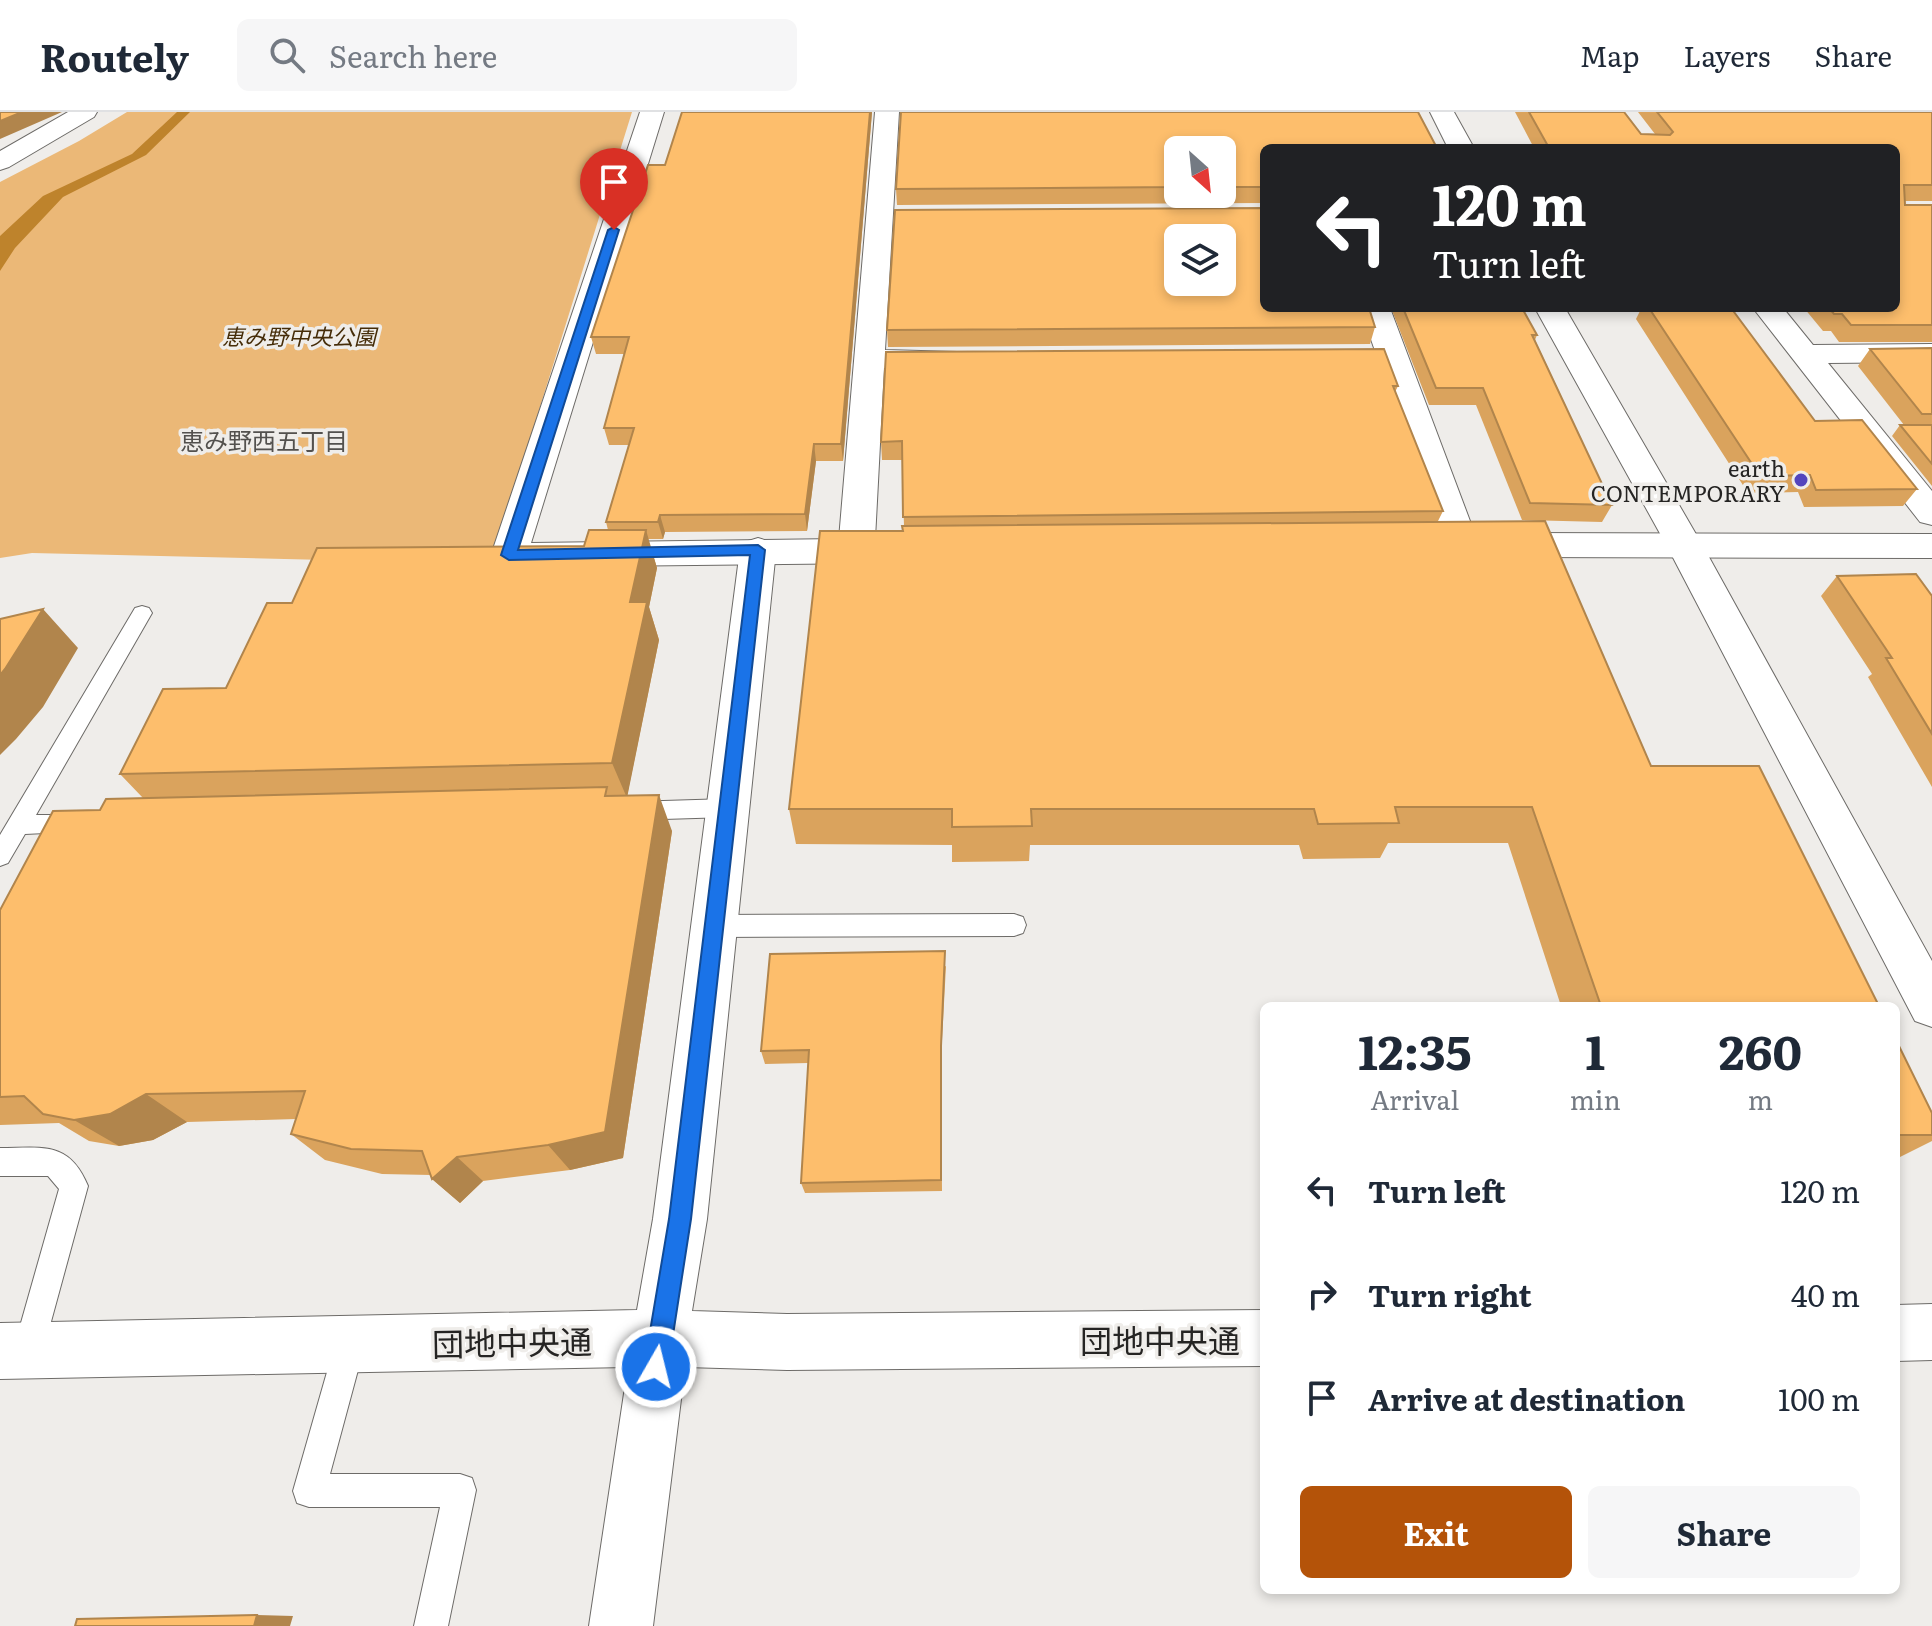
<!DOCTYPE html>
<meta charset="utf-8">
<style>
:root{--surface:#fff;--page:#f6f6f7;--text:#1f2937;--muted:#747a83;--line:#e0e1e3;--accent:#b45309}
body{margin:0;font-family:Literata,"Noto Sans JP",serif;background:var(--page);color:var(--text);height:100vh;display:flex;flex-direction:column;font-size:30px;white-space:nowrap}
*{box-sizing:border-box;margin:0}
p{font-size:26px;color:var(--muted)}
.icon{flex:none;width:44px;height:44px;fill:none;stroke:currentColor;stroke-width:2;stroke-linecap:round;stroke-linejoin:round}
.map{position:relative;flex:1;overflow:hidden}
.drawer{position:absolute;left:1260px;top:890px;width:640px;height:592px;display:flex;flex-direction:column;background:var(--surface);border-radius:12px;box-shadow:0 4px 12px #0003}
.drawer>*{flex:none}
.guide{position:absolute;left:1260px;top:32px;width:640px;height:168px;border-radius:12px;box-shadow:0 4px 12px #0003;background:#202124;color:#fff;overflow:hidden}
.needle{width:52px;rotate:153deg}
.controls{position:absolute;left:1164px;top:24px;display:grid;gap:16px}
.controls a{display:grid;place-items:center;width:72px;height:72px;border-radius:12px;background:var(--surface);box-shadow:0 4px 12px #0003;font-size:40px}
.pin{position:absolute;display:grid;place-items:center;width:68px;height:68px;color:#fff;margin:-82px -34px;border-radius:50% 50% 50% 0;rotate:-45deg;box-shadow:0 0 8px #0007}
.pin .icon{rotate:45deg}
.me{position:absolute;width:88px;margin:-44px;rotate:8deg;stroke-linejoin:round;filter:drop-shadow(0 0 6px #0008)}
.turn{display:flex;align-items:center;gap:28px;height:168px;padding:0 40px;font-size:36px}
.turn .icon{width:104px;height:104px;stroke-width:2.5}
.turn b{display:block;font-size:56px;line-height:68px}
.eta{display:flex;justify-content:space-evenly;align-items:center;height:136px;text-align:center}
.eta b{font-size:48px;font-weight:700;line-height:56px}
.button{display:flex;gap:16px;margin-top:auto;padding:16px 40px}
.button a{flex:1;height:92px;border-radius:12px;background:var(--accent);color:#fff;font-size:32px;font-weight:700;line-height:92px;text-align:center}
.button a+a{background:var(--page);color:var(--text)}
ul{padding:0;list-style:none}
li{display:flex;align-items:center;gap:24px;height:104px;padding:0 40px}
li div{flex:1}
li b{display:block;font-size:30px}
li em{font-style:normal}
header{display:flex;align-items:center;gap:48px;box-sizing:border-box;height:112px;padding:0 40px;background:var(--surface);border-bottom:2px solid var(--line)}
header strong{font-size:38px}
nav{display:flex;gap:44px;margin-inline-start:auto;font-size:28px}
.search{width:560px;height:72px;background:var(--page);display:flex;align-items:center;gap:20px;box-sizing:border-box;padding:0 28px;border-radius:12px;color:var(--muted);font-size:30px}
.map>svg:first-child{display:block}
.green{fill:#ebb877}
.water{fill:#be832c}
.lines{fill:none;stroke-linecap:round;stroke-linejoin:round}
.service-casing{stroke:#6d6b68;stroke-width:2}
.minor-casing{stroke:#6d6b68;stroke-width:2}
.tertiary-casing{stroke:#6d6b68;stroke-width:2}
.service{fill:#fff;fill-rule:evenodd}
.minor{fill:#fff;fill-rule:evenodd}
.tertiary{fill:#fff;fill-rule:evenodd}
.wall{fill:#daa35d;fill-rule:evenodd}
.shaded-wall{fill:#b1854c}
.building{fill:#fdbe6c;stroke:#b1854c;stroke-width:2;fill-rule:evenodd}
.route{fill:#1a73e8;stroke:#114b97;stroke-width:2}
.poi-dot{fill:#5345bd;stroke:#efedea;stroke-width:3}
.labels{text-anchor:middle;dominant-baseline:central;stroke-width:7;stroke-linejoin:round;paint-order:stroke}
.far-park-label{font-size:22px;font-style:italic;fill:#462d09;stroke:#efedea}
.far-poi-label{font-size:22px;fill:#252423;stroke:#efedea;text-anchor:end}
.far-neighbourhood-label{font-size:24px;fill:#53514e;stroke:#efedea}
.near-street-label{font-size:32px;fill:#252423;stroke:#efedea}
</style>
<header>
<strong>Routely</strong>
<div class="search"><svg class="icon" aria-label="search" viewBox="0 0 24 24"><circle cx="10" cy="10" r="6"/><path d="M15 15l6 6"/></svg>Search here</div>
<nav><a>Map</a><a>Layers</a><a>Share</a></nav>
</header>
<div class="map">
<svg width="1932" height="1514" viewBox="0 0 1932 1514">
<rect width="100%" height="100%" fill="#efedea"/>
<path class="green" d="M127 0H632L491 452 32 441 0 446V70L79 29Z"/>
<path class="water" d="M177 0H190L146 43 63 85 15 136 0 159V124L43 84 132 42Z"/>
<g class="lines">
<g class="service-casing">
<path id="service" d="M142 494 149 496 152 501 36 703H78L86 705 90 712 86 719 25 722 8 751 0 754V723L135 496Z
M728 687 736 689 740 696 736 703 728 705 631 708 623 706 619 699 623 692 631 690Z
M1014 802 1023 805 1026 813 1023 821 1014 824 714 825 705 822 702 814 705 806 714 803Z
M0 1036C42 1036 69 1028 88 1074L43 1239 39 1250 28 1254 17 1250 13 1239 59 1077 48 1064H0Z
M350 1217 361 1221 365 1232 330 1362H460L472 1366 476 1378 448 1514H414L440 1395H309L297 1391 293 1379 335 1232 339 1221Z"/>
</g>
<g class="minor-casing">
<path id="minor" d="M640 0H664L531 431 839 427 875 0H899L885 238 957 240 961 247 957 254 884 256 875 427 890 431 895 439 890 447 877 451 509 455 496 452 491 443Z
M1360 196H1390L1479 433 1474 441 1461 445 1448 441 1443 433Z
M1753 196H1783L1813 233 1932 232V250L1828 251 1932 379V413L1920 410Z
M1498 421 1932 422V446L1498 445 1485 441 1480 433 1485 425Z"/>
</g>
<g class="tertiary-casing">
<path id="tertiary" d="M68 0H97L94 5 9 55 0 58V39Z
M1430 0H1454L1474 36H1448Z
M1535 196H1565L1704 436 1932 849V915L1915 909 1668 436Z
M758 426 771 430 776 438 707 1107 692 1199 787 1202 1264 1198V1254L787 1258 685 1255 653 1514H589L628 1255 0 1267V1211L637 1198 653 1107 740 438 745 430Z
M1932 1192V1248L1896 1249V1193Z"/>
</g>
<use href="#service" class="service"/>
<use href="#minor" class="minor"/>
<use href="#tertiary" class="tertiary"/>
</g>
<path class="wall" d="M682 0H872L843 349H816L807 419 665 420 663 427H648L657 456 649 495 659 528 627 684 672 719 623 1046 570 1058 483 1069 460 1091 432 1067 431 1063 382 1062 325 1048 291 1022 296 1007 187 1010 153 1028 119 1034 89 1029 59 1011 0 1013V798L100 698 143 686 120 662 226 576 292 491 584 434 608 418 606 410 629 333H609L604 316 624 242H596L591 225 665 53Z
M901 0H1418L1437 36H1264V91L897 93 896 77ZM1178 38H1222V82H1178Z
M1515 0H1624L1641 22H1655L1638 0H1932V89H1905V93H1932V230H1839L1831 219H1823L1804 196H1896V36H1534Z
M1391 196H1522L1537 223 1535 228 1612 393 1602 410 1522 408 1476 293H1429Z
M1638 196H1731L1815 309 1917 377 1903 394 1804 395 1798 380 1748 381 1636 207 1640 199Z
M1375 215 1370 232 888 235 887 218Z
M1932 236V374L1892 324 1900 313H1904L1858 254 1870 237Z
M1398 274 1395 280 1443 399 1438 409 1651 654 1879 894H1561L1508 731H1388L1380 746 1303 747 1299 733H1030L1029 749 952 750V733L796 732 789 697 904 414 902 348H882L881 330Z
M1837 464 1932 484V675L1868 565 1872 562 1821 484Z
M946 854 941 947 942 1079 805 1081 801 1071 808 951 765 952 761 939Z
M1896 928 1932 1001V1029L1896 1047Z"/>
<path class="shaded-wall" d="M22 0H62L0 27V9Z
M870 0H872L843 349 841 332Z
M814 332 816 349 807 419 805 402Z
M660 403 665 420 663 427 658 410Z
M646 418 657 456 649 495 659 528 627 686 612 651 630 490Z
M43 497 78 536 43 595 16 627 0 643V563Z
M659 683 672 719 623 1046 570 1058 548 1033Z
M146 982 187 1010 153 1028 119 1034 74 1008Z
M457 1045 483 1069 460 1091 432 1067Z
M257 1503 293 1504 290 1514H254Z"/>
<path class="building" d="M0 0H22L0 9Z
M682 0H870L841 332H814L805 402 660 403 658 410H606L634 316H604L629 225H591L648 53H665Z
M901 0H1418L1437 36H1264V75H1222V38H1178V75L896 77Z
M1529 0H1624L1641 22 1670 23 1673 20 1657 0H1932V73H1904L1905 93H1932V213H1851L1842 202H1834L1829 196H1896V36H1554L1553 34H1548Z
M1264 96V196H1369L1375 215 887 218 895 98ZM1178 126H1222V170H1178Z
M1403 196H1522L1537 223H1532L1612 393 1530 391 1483 276H1436Z
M1649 196H1731L1815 309 1862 308 1917 377 1816 378 1810 363 1760 364Z
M1932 236V302H1922L1870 237Z
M1384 237 1398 274H1393L1443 399 903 405 902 329 881 330 886 240Z
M1900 313H1932V352Z
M1545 409 1651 654H1759L1879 894H1601L1532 695H1395L1399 711 1318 712 1314 697H1031L1032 714 952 715V697H789L820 419H903L902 414Z
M589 418H646L630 490H647L612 651 120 662 163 577 226 576 267 491H292L317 436 584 434Z
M1916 462 1932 484V622L1886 546H1892L1837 464Z
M43 497 5 557 0 563V507Z
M607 675 605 684 659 683 605 1020 548 1033 457 1045 432 1067 422 1039 351 1037 291 1022 305 979 146 982 110 1002 74 1008 43 1002 24 984 0 985V798L53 699 100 698 106 687Z
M945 839 941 934V1068L801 1071 809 938 761 939 770 842Z
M1896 928 1932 1001V1023H1896Z
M257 1503 254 1514H75L77 1507Z"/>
<path class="route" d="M614 115 619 118 518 438 758 433 765 438 691 1107 668 1255 664 1263 656 1267 648 1263 644 1255 669 1107 750 443 509 448 501 443 608 118Z"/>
<circle class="poi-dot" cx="1801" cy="368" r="8"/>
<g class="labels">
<g class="far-park-label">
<text x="299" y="223">恵み野中央公園</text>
</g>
<g class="far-poi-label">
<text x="1785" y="355">earth<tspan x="1785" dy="25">CONTEMPORARY</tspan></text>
</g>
<g class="far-neighbourhood-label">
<text x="264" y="327">恵み野西五丁目</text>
</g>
<g class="near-street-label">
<text x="1160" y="1227">団地中央通</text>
<text transform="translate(512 1229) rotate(-1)">団地中央通</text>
</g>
</g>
</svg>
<div class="controls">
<a><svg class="needle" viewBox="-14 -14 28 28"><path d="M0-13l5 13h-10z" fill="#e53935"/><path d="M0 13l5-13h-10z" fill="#747a83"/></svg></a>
<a><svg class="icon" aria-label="layers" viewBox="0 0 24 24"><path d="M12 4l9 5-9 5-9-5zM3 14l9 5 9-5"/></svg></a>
</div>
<div class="pin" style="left:614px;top:118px;background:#d93025"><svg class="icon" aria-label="arrive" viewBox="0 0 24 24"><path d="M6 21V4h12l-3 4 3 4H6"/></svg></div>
<svg class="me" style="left:656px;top:1255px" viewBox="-20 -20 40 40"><circle r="17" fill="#1a73e8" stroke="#fff" stroke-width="3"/><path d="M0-11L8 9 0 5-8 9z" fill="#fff"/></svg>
<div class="guide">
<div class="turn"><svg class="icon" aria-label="left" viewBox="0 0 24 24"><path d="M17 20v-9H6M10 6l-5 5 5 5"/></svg><div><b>120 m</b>Turn left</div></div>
</div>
<section class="drawer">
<div class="eta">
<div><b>12:35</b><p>Arrival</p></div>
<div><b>1</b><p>min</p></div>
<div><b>260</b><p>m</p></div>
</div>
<ul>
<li><svg class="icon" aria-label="left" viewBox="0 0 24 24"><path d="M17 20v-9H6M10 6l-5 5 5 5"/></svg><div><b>Turn left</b></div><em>120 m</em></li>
<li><svg class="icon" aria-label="right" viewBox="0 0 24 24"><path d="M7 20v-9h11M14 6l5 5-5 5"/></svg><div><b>Turn right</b></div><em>40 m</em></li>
<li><svg class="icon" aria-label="arrive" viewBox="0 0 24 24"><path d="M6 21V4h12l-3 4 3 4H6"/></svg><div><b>Arrive at destination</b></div><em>100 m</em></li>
</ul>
<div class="button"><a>Exit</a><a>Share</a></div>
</section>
</div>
